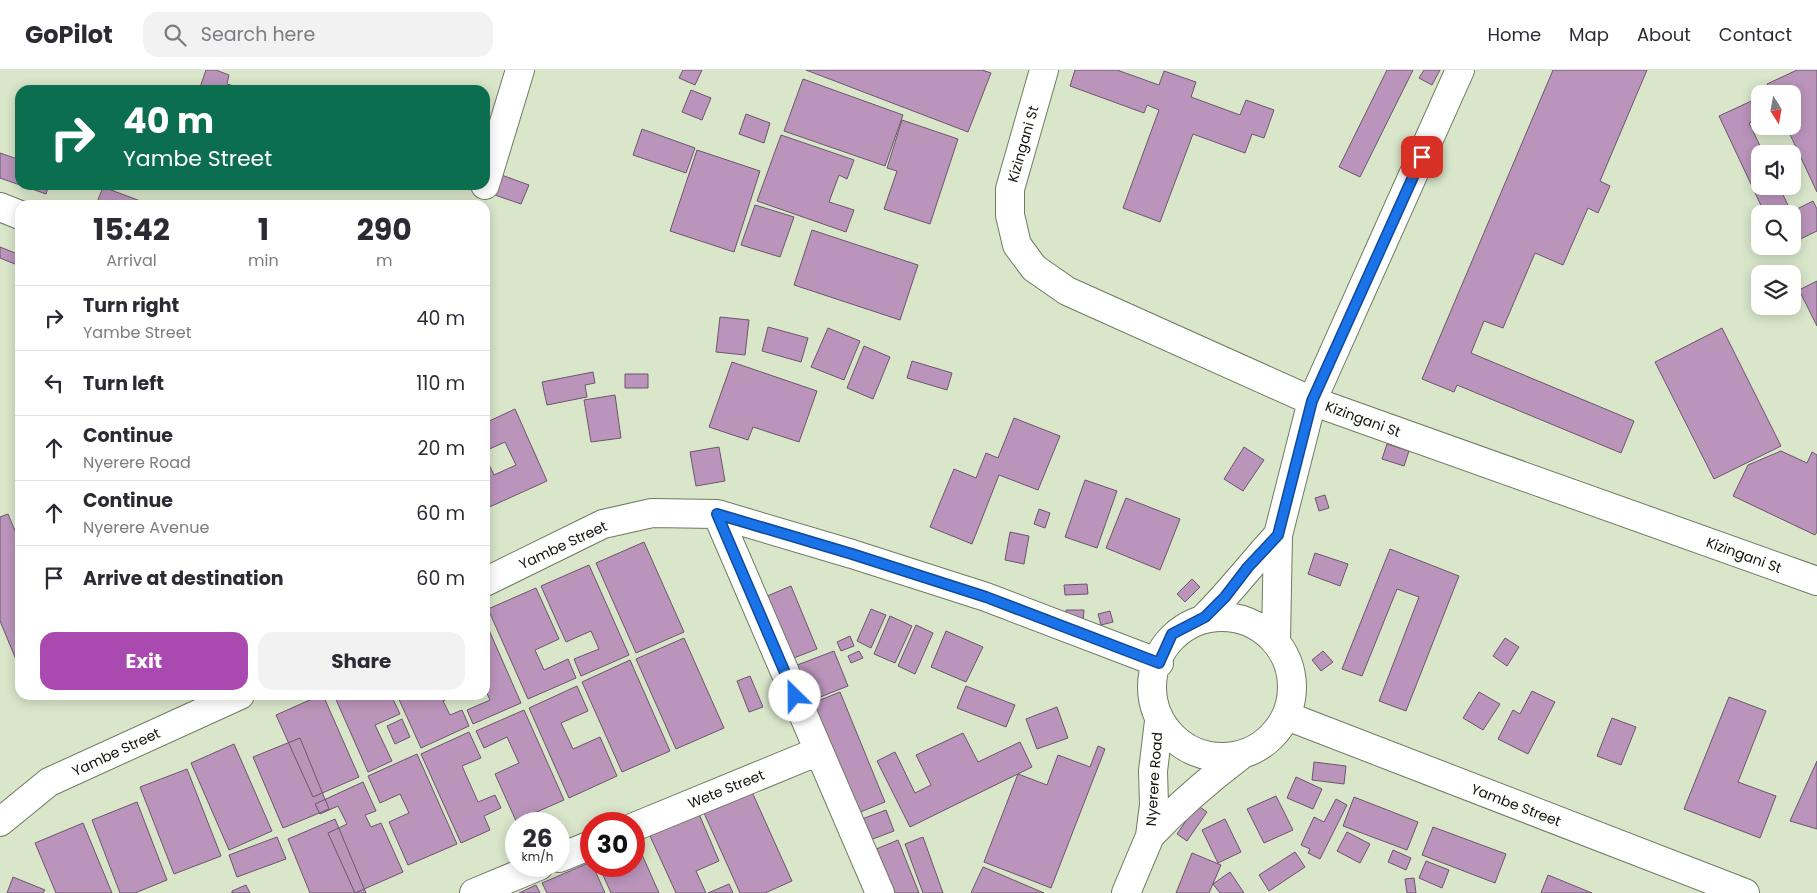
<!DOCTYPE html>
<style>
:root{--surface:#fff;--page:#f2f2f3;--text:#2b2b33;--muted:#7c7c81;--line:#e1e1e2;--accent:#aa49b0}
body{margin:0;font-family:Poppins,sans-serif;background:var(--page);color:var(--text);height:100vh;display:flex;flex-direction:column;font-size:19px;white-space:nowrap}
*{box-sizing:border-box;margin:0}
p{font-size:16px;color:var(--muted)}
.icon{flex:none;width:28px;height:28px;fill:none;stroke:currentColor;stroke-width:2;stroke-linecap:round;stroke-linejoin:round}
.map{position:relative;flex:1;overflow:hidden}
.details{position:absolute;left:15px;top:130px;width:475px;height:500px;display:flex;flex-direction:column;background:var(--surface);border-radius:15px;box-shadow:0 2px 12px #0003}
.details>*{flex:none}
.banner{position:absolute;left:15px;top:15px;width:475px;height:105px;border-radius:15px;box-shadow:0 2px 12px #0003;background:#0b6e4f;color:#fff;overflow:hidden}
.needle{width:32px;rotate:169deg}
.fabs{position:absolute;left:1751px;top:15px;display:grid;gap:10px}
.fabs a{display:grid;place-items:center;width:50px;height:50px;border-radius:10px;background:var(--surface);box-shadow:0 2px 12px #0003;font-size:25px}
.speed{position:absolute;left:505px;top:742px;display:flex;gap:10px;font-size:25px;font-weight:700;text-align:center}
.speed>*{display:grid;place-content:center;width:65px;height:65px;border-radius:50%;background:var(--surface);box-shadow:0 2px 12px #0003;line-height:1}
.speed small{font-size:12px;font-weight:400}
.speed .limit{border:8px solid #d22;background:#fff;color:#111}
.pin{position:absolute;display:grid;place-items:center;width:42px;height:42px;color:#fff;margin:-21px;border-radius:10px;box-shadow:0 2px 8px #0006}
.me{position:absolute;width:55px;margin:-28px;rotate:337deg;stroke-linejoin:round;filter:drop-shadow(0 0 4px #0008)}
.turn{display:flex;align-items:center;gap:18px;height:105px;padding:0 25px;font-size:22px}
.turn .icon{width:65px;height:65px;stroke-width:2.5}
.turn b{display:block;font-size:35px;line-height:42px}
.eta{display:flex;justify-content:space-evenly;align-items:center;height:85px;text-align:center}
.eta b{font-size:30px;font-weight:700;line-height:35px}
.primary-button{display:flex;gap:10px;margin-top:auto;padding:10px 25px}
.primary-button a{flex:1;height:58px;border-radius:15px;background:var(--accent);color:#fff;font-size:20px;font-weight:700;line-height:58px;text-align:center}
.primary-button a+a{background:var(--page);color:var(--text)}
ul{padding:0;list-style:none}
li{display:flex;align-items:center;gap:15px;height:65px;padding:0 25px;border-top:1px solid var(--line)}
li div{flex:1}
li b{display:block;font-size:19px}
li em{font-style:normal}
header{display:flex;align-items:center;gap:30px;box-sizing:border-box;height:70px;padding:0 25px;background:var(--surface);border-bottom:1px solid var(--line)}
header strong{font-size:24px}
nav{display:flex;gap:28px;margin-inline-start:auto;font-size:18px}
.search{width:350px;height:45px;background:var(--page);display:flex;align-items:center;gap:12px;box-sizing:border-box;padding:0 18px;border-radius:15px;color:var(--muted);font-size:19px}
.map>svg:first-child{display:block}
.building{fill:#ba94bb;stroke:#6b576b}
.lines{fill:none;stroke-linecap:round;stroke-linejoin:round}
.minor-casing{stroke:#6f7a61;stroke-width:30}
.major-casing{stroke:#6f7a61;stroke-width:30}
.minor{stroke:#fff;stroke-width:28}
.major{stroke:#fff;stroke-width:28}
.route-casing{stroke:#114b97;stroke-width:12}
.route{stroke:#1a73e8;stroke-width:9}
.labels{text-anchor:middle;dominant-baseline:central;stroke-width:4;stroke-linejoin:round;paint-order:stroke}
.street-label{font-size:14px;fill:#0f130a;stroke:#fff}
</style>
<header>
<strong>GoPilot</strong>
<div class="search"><svg class="icon" aria-label="search" viewBox="0 0 24 24"><circle cx="10" cy="10" r="6"/><path d="M15 15l6 6"/></svg>Search here</div>
<nav><a>Home</a><a>Map</a><a>About</a><a>Contact</a></nav>
</header>
<div class="map">
<svg width="1817" height="823" viewBox="0 0 1817 823">
<rect width="100%" height="100%" fill="#d9e6ca"/>
<path class="building" d="M206 0H216L229 5 227 14 234 16 232 20H199Z
M683 0H702L695 15 679 8Z
M806 0H982L991 3 968 62Z
M1075 0H1117L1159 15 1164 1 1196 12 1191 27 1240 45 1246 30 1274 40 1264 68 1252 64 1245 83 1193 64 1160 152 1123 138 1159 40 1147 35 1144 43 1070 16Z
M1387 0H1413L1360 107 1339 97Z
M1424 0H1440L1432 15 1419 8Z
M1553 0H1647L1600 111 1610 116 1598 143 1588 138 1563 195 1535 183 1503 258 1484 251 1471 283 1634 351 1621 383 1457 315 1454 322 1422 309Z
M1797 0H1817V122L1786 56H1792V24H1771L1767 14Z
M803 9 903 45 885 96 784 61Z
M691 20 711 28 702 50 682 42Z
M1760 27V48L1749 53 1764 84H1760V116H1779L1791 142 1813 131 1817 139V161L1792 173V144H1765L1719 46Z
M746 44 770 53 764 73 739 64Z
M902 50 958 69 930 154 884 139 897 101 887 98Z
M642 59 695 78 686 103 633 85Z
M781 65 854 90 847 109 839 105 829 132 854 140 846 162 757 131Z
M697 80 760 101 734 182 670 161Z
M0 83 20 90V115L0 108Z
M496 103 529 115 521 134 489 123Z
M21 115H49L46 124Z
M103 117 151 135H96Z
M755 135 794 147 780 187 741 175Z
M812 160 918 195 900 250 794 215Z
M0 177 20 185V196L0 188Z
M1817 211V256L1799 220Z
M720 247 749 250 745 285 716 282Z
M768 257 808 268 801 292 762 281Z
M828 258 860 271 844 310 811 297Z
M1722 258 1781 376 1714 409 1655 292Z
M864 276 890 287 873 329 847 318Z
M912 291 952 303 947 320 907 308Z
M732 292 817 321 799 372 753 357 748 370 709 357Z
M593 302 595 313 585 315 587 327 547 335 542 312Z
M625 304H648V318H625Z
M615 325 621 368 591 372 584 330Z
M515 339 547 411 485 439V386L494 405 516 395 505 372 485 381V353Z
M1014 348 1060 366 1038 420 999 405 972 474 930 457 954 399 976 408 986 383 998 388Z
M1387 374 1409 381 1404 396 1382 389Z
M719 377 725 411 696 416 690 382Z
M1244 377 1264 390 1243 421 1224 409Z
M1781 381 1807 393 1812 382 1817 385V462L1815 465 1733 426 1748 395Z
M1085 410 1117 421 1097 478 1065 467Z
M1325 425 1329 438 1319 441 1315 428Z
M1126 428 1180 449 1160 500 1106 478Z
M1039 439 1050 443 1045 458 1034 454Z
M8 444 20 473V599L0 551V447Z
M1010 462 1029 466 1024 494 1005 490Z
M644 472 684 562 636 583 596 493Z
M1390 479 1459 506 1406 641 1379 631 1419 527 1397 519 1362 606 1342 599Z
M1315 483 1348 494 1340 516 1308 504Z
M589 495 629 585 581 606 574 589 599 579 591 561 566 572 541 516Z
M1192 509 1200 517 1185 532 1177 524Z
M1087 514 1088 524 1065 525 1064 515Z
M791 516 817 579 786 591 760 529Z
M536 518 559 569 535 580 544 600 568 589 576 608 528 629 488 539Z
M871 539 886 545 871 578 857 571Z
M1066 540H1084L1083 551 1066 550Z
M1110 541 1113 552 1101 555 1098 544Z
M890 546 912 556 895 593 874 584Z
M485 551 521 633 473 654 467 640 490 630 485 619Z
M916 555 933 563 915 604 898 596Z
M946 561 983 577 966 612 931 597Z
M850 566 854 576 841 581 837 572Z
M684 568 724 658 676 679 636 589Z
M1505 568 1519 577 1507 596 1493 586Z
M834 581 848 616 805 633 792 597Z
M859 581 863 588 851 593 848 586Z
M1323 581 1333 592 1321 601 1312 590Z
M630 590 670 681 622 702 582 612Z
M750 606 763 637 749 642 737 611Z
M577 616 588 641 561 653 573 679 600 667 617 706 569 728 529 638Z
M966 616 1015 635 1006 657 957 638Z
M1532 621 1555 632 1528 684 1498 669 1513 640 1520 644Z
M840 622 885 732 853 745 808 635Z
M1479 622 1500 634 1483 660 1463 648Z
M321 625H323L359 707 313 727 276 645Z
M334 625H391L400 644 375 655 392 691 368 702Z
M397 625H456L443 631 450 645 462 640 469 656 421 678Z
M1729 627 1766 641 1738 712 1776 726 1760 768 1684 739Z
M1057 637 1068 668 1037 679 1026 649Z
M524 640 564 730 516 751 495 704 519 693 507 667 484 678 476 661Z
M1612 648 1636 657 1621 695 1597 686Z
M402 649 410 667 395 674 387 656Z
M469 662 481 688 462 696 478 732 495 725 501 738 484 746 490 760 461 773 421 684Z
M963 663 978 692 1020 672 1032 697 910 757 877 691 895 682 915 723 931 715 916 685Z
M300 668 329 739 283 758 253 687Z
M234 674 272 761 229 780 191 693Z
M1098 676 1105 679 1051 818 984 792 1018 704 1047 715 1058 685 1090 697Z
M417 684 457 774 408 795 389 752 409 743 400 724 380 733 368 706Z
M1817 691V759L1790 751Z
M1314 692 1346 696 1344 714 1312 710Z
M187 699 221 786 174 804 140 717Z
M1296 707 1322 719 1313 739 1287 728Z
M363 712 376 741 365 745 371 757 381 753 403 802 355 823 328 763 347 754 338 736 320 744 315 734Z
M752 722 792 811 765 823H740L704 743Z
M1276 726 1293 760 1264 773 1247 739Z
M1354 727 1418 752 1407 780 1343 756Z
M1336 729 1347 735 1320 789 1308 783 1310 779 1301 775 1314 747 1324 752Z
M137 732 167 810 135 823H120L92 750Z
M1197 735 1207 742 1187 771 1177 764Z
M886 740 894 761 870 770 862 749Z
M699 744 719 791 696 801 706 823H676L650 766Z
M335 749 366 823H310L288 769Z
M1225 749 1241 782 1218 793 1202 760Z
M83 753 112 823H56L35 773Z
M1433 757 1506 784 1495 813 1422 785Z
M1347 762 1370 774 1360 793 1337 781Z
M277 767 286 789 237 807 229 785Z
M923 767 943 823H923L905 774Z
M898 770 919 823H885L869 782Z
M636 771 659 823H611L599 796H634V773Z
M1393 780 1411 788 1406 800 1388 792Z
M1295 782 1305 797 1269 821 1259 805Z
M1192 783 1221 795 1209 823H1176Z
M1426 791 1449 800 1442 818 1419 808Z
M591 792V796H593L605 823H547L542 813Z
M983 797 1044 823H971Z
M1230 802 1244 823H1220L1213 814Z
M1548 805 1592 823H1541Z
M13 807 45 820 43 823H7Z
M1414 808 1416 823H1407L1405 809Z
M729 814 733 823H708Z
M246 815 250 823H232V821Z
M536 815 540 823H519Z"/>
<g class="lines">
<g class="minor-casing">
<path id="minor" d="M1044 0 1010 119V145L1017 175 1034 198 1067 221 1312 331 1817 511
M485 115 520 0
M0 137 20 145
M717 444 880 823
M485 512 603 454 652 443 717 444 852 484 986 527 1159 593
M1152 617a70 70 0 1 1 140 0a70 70 0 1 1-140 0Z
M1205 547C1231 521 1253 492 1278 465
M1276 570 1278 465 1312 331 1460 0
M1287 646 1745 823
M0 752 49 712 240 625
M634 757 819 681
M559 788 591 775
M474 823 539 796"/>
</g>
<g class="major-casing">
<path id="major" d="M1150 766C1178 736 1207 711 1240 686
M1126 823 1150 766 1154 735 1153 701 1159 651"/>
</g>
<use href="#minor" class="minor"/>
<use href="#major" class="major"/>
</g>
<g class="lines">
<g class="route-casing">
<path id="route" d="M795 626 717 444 852 484 986 527 1159 593 1172 564 1205 547 1225 527 1248 497 1278 465 1312 331 1422 87"/>
</g>
<use href="#route" class="route"/>
</g>
<g class="labels">
<g class="street-label">
<text transform="translate(1023 74) rotate(-74)">Kizingani St</text>
<text transform="translate(1363 349) rotate(20)">Kizingani St</text>
<text transform="translate(563 475) rotate(-25)">Yambe Street</text>
<text transform="translate(1744 485) rotate(20)">Kizingani St</text>
<text transform="translate(116 682) rotate(-25)">Yambe Street</text>
<text transform="translate(1154 709) rotate(-86)">Nyerere Road</text>
<text transform="translate(726 719) rotate(-22)">Wete Street</text>
<text transform="translate(1516 735) rotate(21)">Yambe Street</text>
</g>
</g>
</svg>
<div class="fabs">
<a><svg class="needle" viewBox="-14 -14 28 28"><path d="M0-13l5 13h-10z" fill="#e53935"/><path d="M0 13l5-13h-10z" fill="#7c7c81"/></svg></a>
<a><svg class="icon" aria-label="sound" viewBox="0 0 24 24"><path d="M4 9h4l5-4v14l-5-4H4zM17 9q2 3 0 6"/></svg></a>
<a><svg class="icon" aria-label="search" viewBox="0 0 24 24"><circle cx="10" cy="10" r="6"/><path d="M15 15l6 6"/></svg></a>
<a><svg class="icon" aria-label="layers" viewBox="0 0 24 24"><path d="M12 4l9 5-9 5-9-5zM3 14l9 5 9-5"/></svg></a>
</div>
<div class="speed"><div>26<small>km/h</small></div><div class="limit">30</div></div>
<div class="pin" style="left:1422px;top:87px;background:#d93025"><svg class="icon" aria-label="arrive" viewBox="0 0 24 24"><path d="M6 21V4h12l-3 4 3 4H6"/></svg></div>
<svg class="me" style="left:795px;top:626px" viewBox="-20 -20 40 40"><circle r="19" fill="#fff"/><path d="M0-13L10 11 0 6-10 11z" fill="#1a73e8"/></svg>
<div class="banner">
<div class="turn"><svg class="icon" aria-label="right" viewBox="0 0 24 24"><path d="M7 20v-9h11M14 6l5 5-5 5"/></svg><div><b>40 m</b>Yambe Street</div></div>
</div>
<section class="details">
<div class="eta">
<div><b>15:42</b><p>Arrival</p></div>
<div><b>1</b><p>min</p></div>
<div><b>290</b><p>m</p></div>
</div>
<ul>
<li><svg class="icon" aria-label="right" viewBox="0 0 24 24"><path d="M7 20v-9h11M14 6l5 5-5 5"/></svg><div><b>Turn right</b><p>Yambe Street</p></div><em>40 m</em></li>
<li><svg class="icon" aria-label="left" viewBox="0 0 24 24"><path d="M17 20v-9H6M10 6l-5 5 5 5"/></svg><div><b>Turn left</b></div><em>110 m</em></li>
<li><svg class="icon" aria-label="ahead" viewBox="0 0 24 24"><path d="M12 20V5M6 11l6-6 6 6"/></svg><div><b>Continue</b><p>Nyerere Road</p></div><em>20 m</em></li>
<li><svg class="icon" aria-label="ahead" viewBox="0 0 24 24"><path d="M12 20V5M6 11l6-6 6 6"/></svg><div><b>Continue</b><p>Nyerere Avenue</p></div><em>60 m</em></li>
<li><svg class="icon" aria-label="arrive" viewBox="0 0 24 24"><path d="M6 21V4h12l-3 4 3 4H6"/></svg><div><b>Arrive at destination</b></div><em>60 m</em></li>
</ul>
<div class="primary-button"><a>Exit</a><a>Share</a></div>
</section>
</div>
